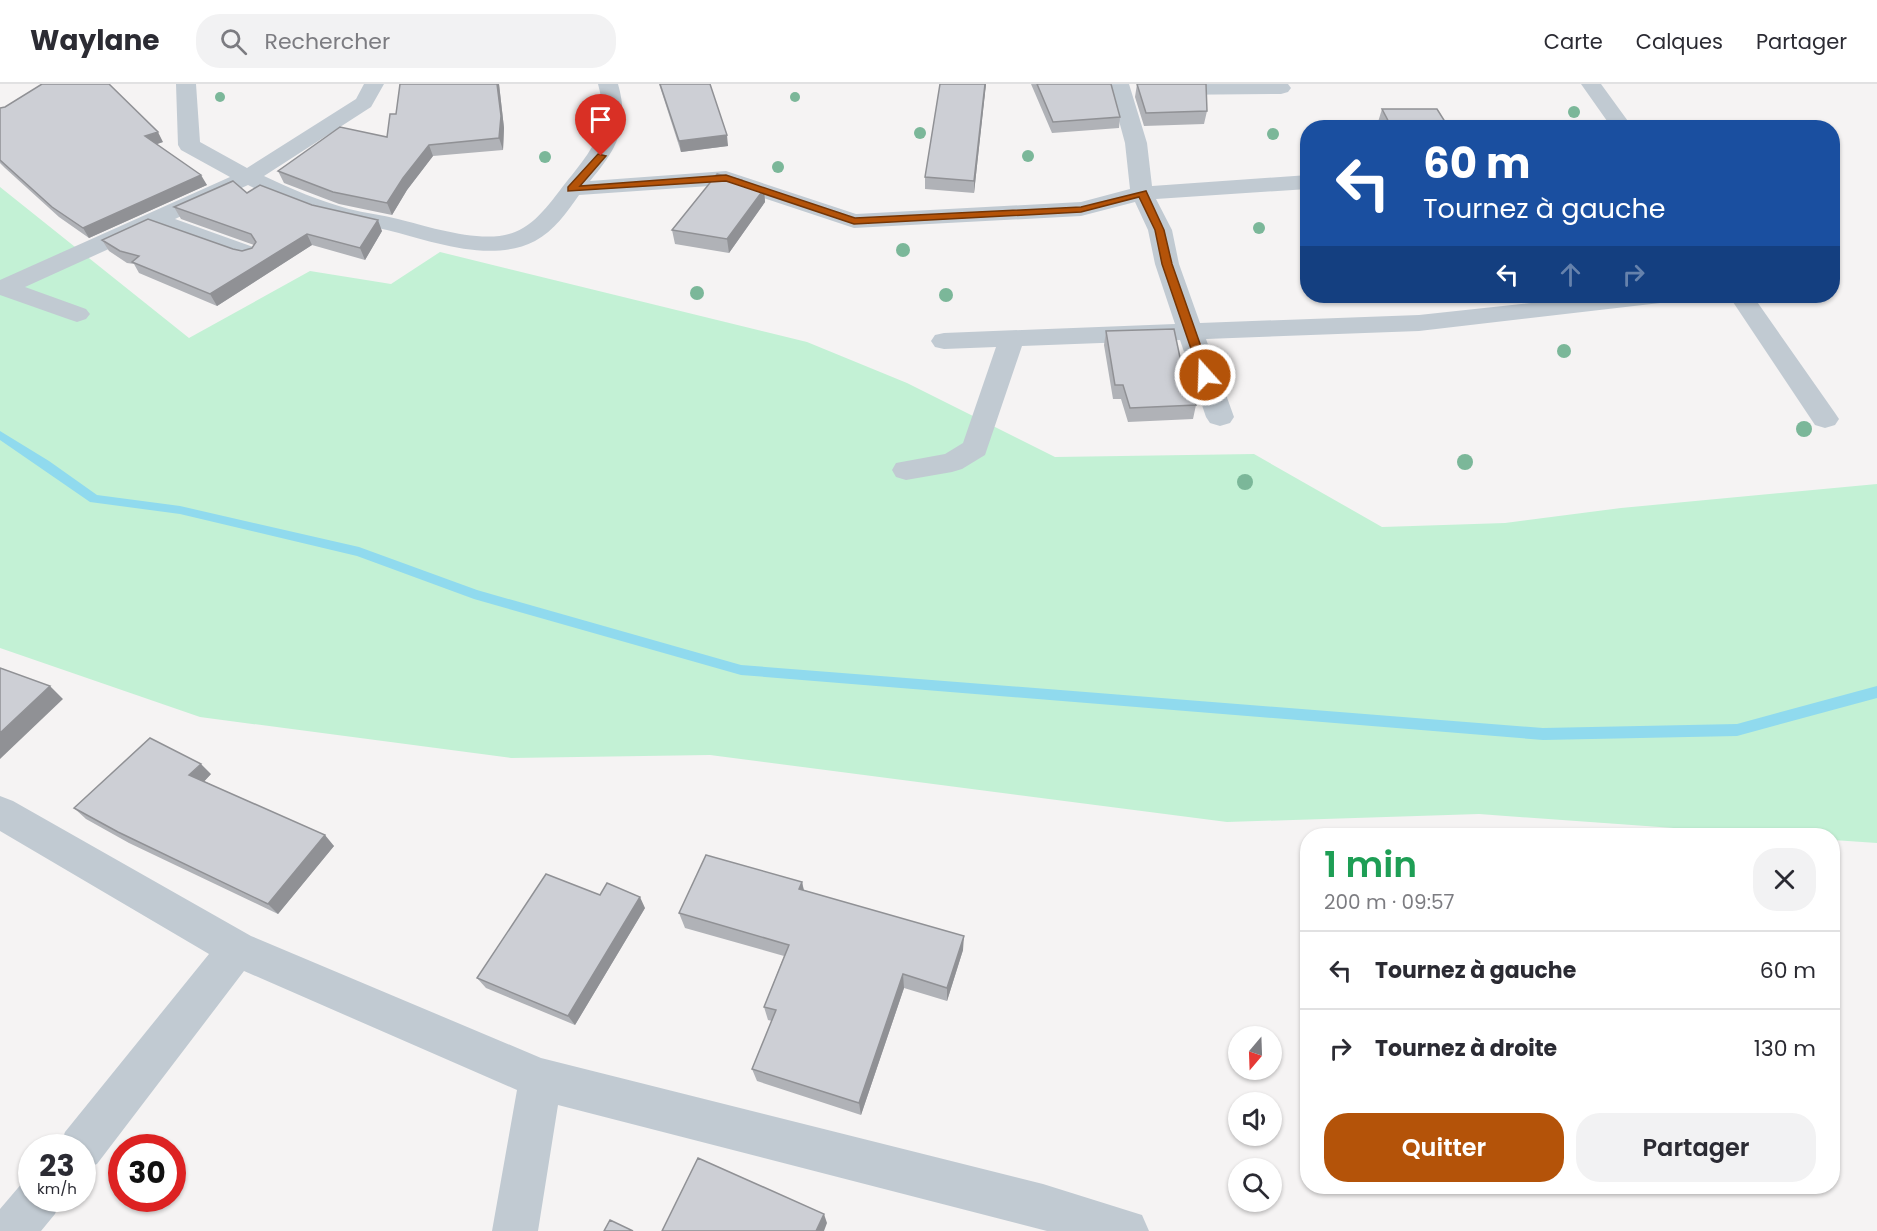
<!DOCTYPE html>
<html lang="fr">
<meta charset="utf-8">
<style>
:root{--surface:#fff;--page:#f2f2f3;--text:#2b2b33;--muted:#7c7c81;--line:#e1e1e2;--accent:#b45309}
body{margin:0;font-family:Poppins,sans-serif;background:var(--page);color:var(--text);height:100vh;display:flex;flex-direction:column;font-size:22px;white-space:nowrap}
*{box-sizing:border-box;margin:0}
p{font-size:20px;color:var(--muted)}
.icon{flex:none;width:33px;height:33px;fill:none;stroke:currentColor;stroke-width:2;stroke-linecap:round;stroke-linejoin:round}
.map{position:relative;flex:1;overflow:hidden}
.sheet{position:absolute;left:1300px;top:744px;width:540px;height:366px;display:flex;flex-direction:column;background:var(--surface);border-radius:24px;box-shadow:0 2px 4px #0004}
.sheet>*{flex:none}
.top-card{position:absolute;left:1300px;top:36px;width:540px;height:183px;border-radius:24px;box-shadow:0 2px 4px #0004;background:#1a4fa0;color:#fff;overflow:hidden}
.needle{width:39px;rotate:199deg}
.tools{position:absolute;left:1228px;top:942px;display:grid;gap:12px}
.tools a{display:grid;place-items:center;width:54px;height:54px;border-radius:50%;background:var(--surface);box-shadow:0 2px 4px #0004;font-size:30px}
.speed{position:absolute;left:18px;top:1050px;display:flex;gap:12px;font-size:30px;font-weight:700;text-align:center}
.speed>*{display:grid;place-content:center;width:78px;height:78px;border-radius:50%;background:var(--surface);box-shadow:0 2px 4px #0004;line-height:1}
.speed small{font-size:15px;font-weight:400}
.speed .limit{border:9px solid #d22;background:#fff;color:#111}
.pin{position:absolute;display:grid;place-items:center;width:51px;height:51px;color:#fff;margin:-62px -26px;border-radius:50% 50% 50% 0;rotate:-45deg;box-shadow:0 0 6px #0007}
.pin .icon{rotate:45deg}
.me{position:absolute;width:66px;margin:-33px;rotate:340deg;stroke-linejoin:round;filter:drop-shadow(0 0 4px #0008)}
.turn{display:flex;align-items:center;gap:21px;height:126px;padding:0 24px;font-size:27px}
.turn .icon{width:78px;height:78px;stroke-width:2.5}
.turn b{display:block;font-size:42px;line-height:51px}
.lanes{display:flex;align-items:center;height:57px;padding:0 24px;background:#0003;justify-content:center;gap:30px;direction:ltr}
.lanes .off{opacity:.35}
.round{display:grid;place-items:center;flex:none;width:63px;height:63px;border-radius:24px;background:var(--page)}
.headline{display:flex;align-items:center;justify-content:space-between;height:102px;padding:0 24px}
h1{font-size:36px;font-weight:600;line-height:45px;color:#1e9e55}
.action{display:flex;gap:12px;margin-top:auto;padding:12px 24px}
.action a{flex:1;height:69px;border-radius:24px;background:var(--accent);color:#fff;font-size:24px;font-weight:600;line-height:69px;text-align:center}
.action a+a{background:var(--page);color:var(--text)}
ul{padding:0;list-style:none}
li{display:flex;align-items:center;gap:18px;height:78px;padding:0 24px;border-top:2px solid var(--line)}
li div{flex:1}
li b{display:block;font-size:22px}
li em{font-style:normal}
header{display:flex;align-items:center;gap:36px;box-sizing:border-box;height:84px;padding:0 30px;background:var(--surface);border-bottom:2px solid var(--line)}
header strong{font-size:28px}
nav{display:flex;gap:33px;margin-inline-start:auto;font-size:21px}
.search{width:420px;height:54px;background:var(--page);display:flex;align-items:center;gap:15px;box-sizing:border-box;padding:0 21px;border-radius:24px;color:var(--muted);font-size:22px}
.map>svg:first-child{display:block}
.green{fill:#c3f1d5}
.lines{fill:none;stroke-linecap:round;stroke-linejoin:round}
.stream{fill:#90daee;fill-rule:evenodd}
.minor{fill:#c1cad2;fill-rule:evenodd}
.tree{fill:#7bb799}
.wall{fill:#b0b2b7}
.shaded-wall{fill:#909195}
.building{fill:#cdcfd5;stroke:#909195;stroke-width:1.5}
.route{fill:#b45309;stroke:#753606;stroke-width:1.5}
</style>
<header>
<strong>Waylane</strong>
<div class="search"><svg class="icon" aria-label="search" viewBox="0 0 24 24"><circle cx="10" cy="10" r="6"/><path d="M15 15l6 6"/></svg>Rechercher</div>
<nav><a>Carte</a><a>Calques</a><a>Partager</a></nav>
</header>
<div class="map">
<svg width="1877" height="1147" viewBox="0 0 1877 1147">
<rect width="100%" height="100%" fill="#f5f3f3"/>
<path class="green" d="M0 103 189 254 310 187 391 200 440 168 807 258 907 299 1055 373 1254 370 1382 443 1505 439 1621 424 1877 400V759L1833 756V752L1771 751 1479 730 1227 738 710 671 511 674 200 633 0 564Z"/>
<g class="lines">
<path class="stream" d="M0 347 49 377 97 411 180 422 359 463 477 506 741 581 1543 644 1737 640 1877 602V614L1737 652 1543 656 741 591 474 515 357 472 180 430 90 418 0 356Z"/>
<path class="minor" d="M176 0H196L200 58 247 84 356 15 364 0H384L371 23 264 92C291 105 320 117 349 125 365 129 382 131 398 135 430 143 484 161 515 148 540 138 555 111 572 91 597 60 609 40 598 0H618C630 42 617 65 590 97L726 87 856 130 1081 118 1130 105 1125 59 1109 0H1129L1147 59 1152 102 1308 91V105L1156 115 1172 146 1179 180 1200 239 1419 231 1597 212H1672L1669 217 1660 219 1419 247 1206 255 1234 333 1230 339 1220 342 1210 339 1206 333 1180 256 1022 262 985 371 962 385 952 388 906 396 896 393 892 386 896 379 945 370 963 359 996 263 944 265 935 263 931 257 935 251 944 249 1175 240 1155 180 1148 146 1135 118 1081 132 854 144 724 101 579 111C567 128 554 147 535 157 490 180 432 157 387 146 372 142 357 141 342 137 309 129 278 116 248 101L175 135 256 164 260 169 256 174 248 176 240 174 155 144 25 203 86 225 90 230 86 235 77 238 68 235 0 211V196L230 93 181 66 178 61Z
M1158 0H1288L1291 4 1288 8 1281 10 1162 11 1155 9 1152 5Z
M1581 0H1601L1633 44H1612Z
M1729 212H1753L1835 329 1839 335 1835 341 1825 344 1815 341Z
M0 712 13 717 251 852 541 974 1043 1100 1142 1131 1149 1147H1047L558 1021 538 1147H492L517 1006 244 887 97 1080 82 1085V1064H59L65 1048 209 870 0 747Z
M32 1095V1114H61L55 1130 41 1147H0V1125L23 1098Z"/>
</g>
<g class="tree">
<circle cx="220" cy="13" r="5"/>
<circle cx="795" cy="13" r="5"/>
<circle cx="1574" cy="28" r="6"/>
<circle cx="920" cy="49" r="6"/>
<circle cx="1273" cy="50" r="6"/>
<circle cx="1028" cy="72" r="6"/>
<circle cx="545" cy="73" r="6"/>
<circle cx="778" cy="83" r="6"/>
<circle cx="1259" cy="144" r="6"/>
<circle cx="903" cy="166" r="7"/>
<circle cx="697" cy="209" r="7"/>
<circle cx="946" cy="211" r="7"/>
<circle cx="1564" cy="267" r="7"/>
<circle cx="1804" cy="345" r="8"/>
<circle cx="1465" cy="378" r="8"/>
<circle cx="1245" cy="398" r="8"/>
</g>
<path class="wall" d="M400 0H499L504 44 503 66 433 72 407 106 392 131 339 120 284 99 278 87 387 53 396 30Z
M659 0H710L728 62 681 68Z
M940 0H986L974 109 925 105V93Z
M1031 0H1111L1120 33 1119 44 1052 49Z
M1137 0 1207 27 1204 40 1144 42 1135 13Z
M0 24 163 58 157 60 207 101 89 154 59 133 5 84 0 79Z
M1382 25 1449 44H1380L1378 38Z
M764 105 765 118 729 169 675 160 672 146Z
M247 109 312 121 382 147 365 176 312 161 217 222 139 189 134 180 127 179 109 167 102 156 233 165 242 167 252 164 254 161 181 135 174 123Z
M1106 247 1182 283 1196 321 1193 335 1128 338 1121 315H1113L1104 261Z
M211 690 204 697 334 762 278 830 129 759 86 735 74 724Z
M802 798 804 806 963 866 947 917 904 904 861 1031 757 997 752 985 772 937 768 936 764 923 784 872 685 844 679 829Z
M600 811 645 824 575 941 486 904 477 894Z"/>
<path class="shaded-wall" d="M497 0H499L504 44 503 66 499 54Z
M985 0H986L974 109V97Z
M158 48 163 58 151 62 145 52Z
M727 51 728 62 681 68 679 57Z
M429 61 433 72 407 106 392 131 387 119 403 94Z
M201 91 207 101 89 154 83 144Z
M764 105 765 118 729 169 727 155Z
M378 136 382 147 365 176 360 164Z
M307 150 312 161 217 222 210 210Z
M50 602 63 615 0 675V649Z
M201 680 211 690 200 702 189 691Z
M325 751 334 762 278 830 268 820Z
M802 798 805 813 799 805Z
M640 813 645 824 575 941 568 932Z
M964 852 963 866 947 917V904Z
M903 890 904 904 861 1031 859 1019Z
M824 1130 827 1139 824 1147H816Z"/>
<path class="building" d="M42 0H109L158 48 145 52 201 91 83 144 52 123 0 76V24L5 23Z
M400 0H497L501 32 499 54 429 61 403 94 387 119 333 108 278 87 340 43 387 53 390 30H396Z
M660 0H710L727 51 679 57Z
M940 0H985L974 97 925 93Z
M1037 0H1111L1120 33 1053 38Z
M1137 0H1206L1207 27 1146 29Z
M1382 25H1437L1449 44H1392Z
M717 90 742 96 743 101 764 105 727 155 672 146Z
M233 97 247 109 260 101 312 121 378 136 360 164 307 150 210 210 132 178 139 172 120 167 102 156 148 135 233 165 242 167 252 164 256 158 251 150 174 123Z
M1174 245 1182 283 1196 321 1130 324 1123 301H1115L1106 247Z
M0 584 50 602 0 649Z
M150 654 201 680 189 691 325 751 268 820 118 748 74 724Z
M706 771 802 798 799 805 964 852 947 904 903 890 859 1019 752 985 776 926 764 923 789 861 679 829Z
M546 790 600 811 607 799 640 813 568 932 477 894Z
M698 1074 824 1130 816 1147H662Z
M610 1136 633 1147H604Z"/>
<path class="route" d="M598 70 606 72 580 102 726 91 855 134 1081 123 1146 107 1164 146 1172 180 1211 291 1205 294 1200 291 1162 180 1155 146 1139 113 1081 128 854 140 726 97 568 107V103Z"/>
</svg>
<div class="tools">
<a><svg class="needle" viewBox="-14 -14 28 28"><path d="M0-13l5 13h-10z" fill="#e53935"/><path d="M0 13l5-13h-10z" fill="#7c7c81"/></svg></a>
<a><svg class="icon" aria-label="sound" viewBox="0 0 24 24"><path d="M4 9h4l5-4v14l-5-4H4zM17 9q2 3 0 6"/></svg></a>
<a><svg class="icon" aria-label="search" viewBox="0 0 24 24"><circle cx="10" cy="10" r="6"/><path d="M15 15l6 6"/></svg></a>
</div>
<div class="speed"><div>23<small>km/h</small></div><div class="limit">30</div></div>
<div class="pin" style="left:601px;top:72px;background:#d93025"><svg class="icon" aria-label="arrive" viewBox="0 0 24 24"><path d="M6 21V4h12l-3 4 3 4H6"/></svg></div>
<svg class="me" style="left:1205px;top:291px" viewBox="-20 -20 40 40"><circle r="17" fill="#b45309" stroke="#fff" stroke-width="3"/><path d="M0-11L8 9 0 5-8 9z" fill="#fff"/></svg>
<div class="top-card">
<div class="turn"><svg class="icon" aria-label="left" viewBox="0 0 24 24"><path d="M17 20v-9H6M10 6l-5 5 5 5"/></svg><div><b>60 m</b>Tournez à gauche</div></div>
<div class="lanes"><svg class="icon" aria-label="left" viewBox="0 0 24 24"><path d="M17 20v-9H6M10 6l-5 5 5 5"/></svg><svg class="icon off" aria-label="ahead" viewBox="0 0 24 24"><path d="M12 20V5M6 11l6-6 6 6"/></svg><svg class="icon off" aria-label="right" viewBox="0 0 24 24"><path d="M7 20v-9h11M14 6l5 5-5 5"/></svg></div>
</div>
<section class="sheet">
<div class="headline"><div><h1>1 min</h1><p>200 m · 09:57</p></div><a class="round"><svg class="icon" aria-label="close" viewBox="0 0 24 24"><path d="M6 6l12 12M18 6L6 18"/></svg></a></div>
<ul>
<li><svg class="icon" aria-label="left" viewBox="0 0 24 24"><path d="M17 20v-9H6M10 6l-5 5 5 5"/></svg><div><b>Tournez à gauche</b></div><em>60 m</em></li>
<li><svg class="icon" aria-label="right" viewBox="0 0 24 24"><path d="M7 20v-9h11M14 6l5 5-5 5"/></svg><div><b>Tournez à droite</b></div><em>130 m</em></li>
</ul>
<div class="action"><a>Quitter</a><a>Partager</a></div>
</section>
</div>
